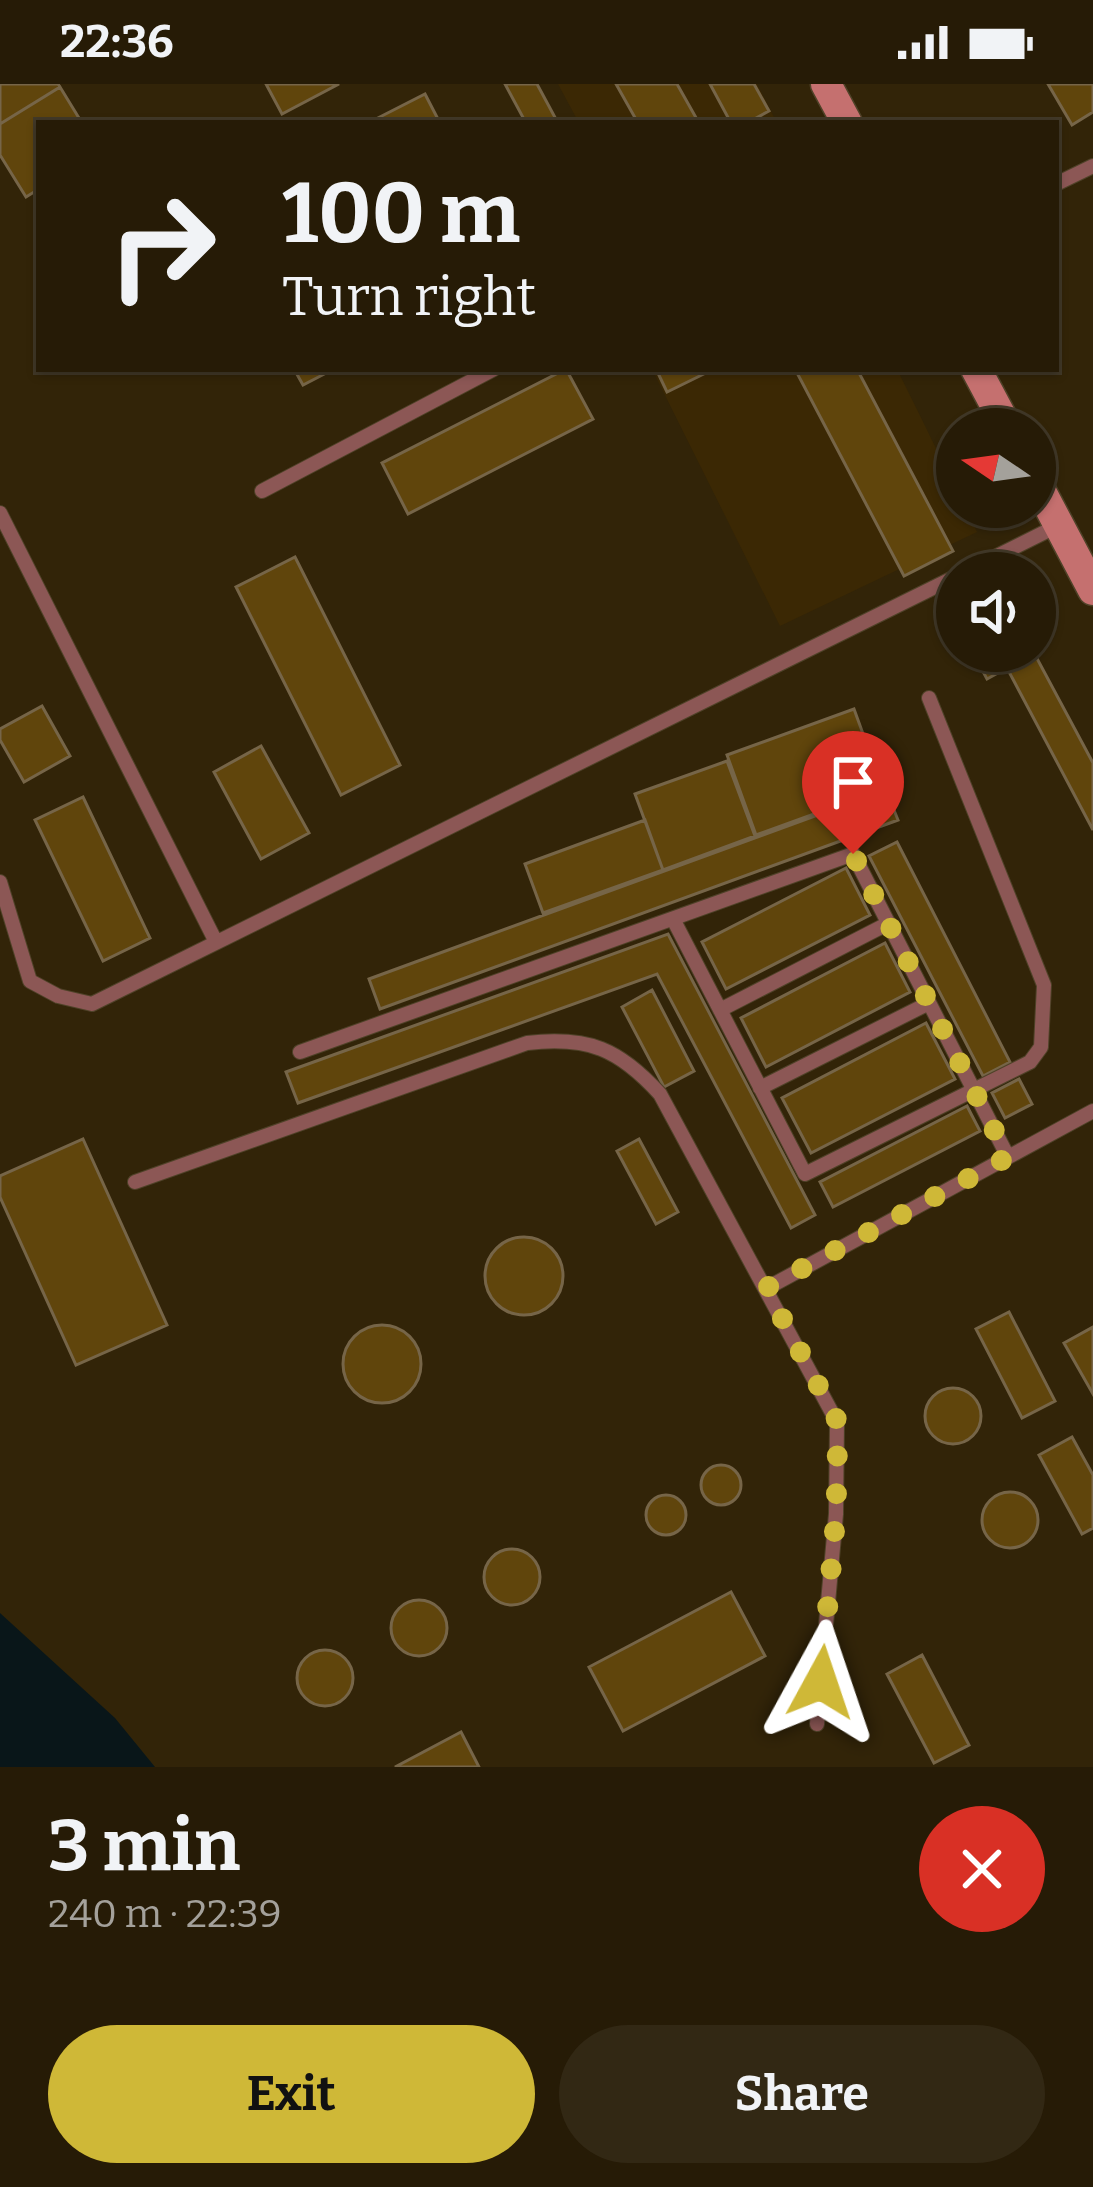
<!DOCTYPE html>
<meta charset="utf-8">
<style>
:root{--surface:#261b06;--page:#322814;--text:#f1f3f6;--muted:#a4a19b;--line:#423928;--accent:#cfb837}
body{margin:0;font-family:Bitter,serif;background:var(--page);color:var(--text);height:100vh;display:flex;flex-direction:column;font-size:45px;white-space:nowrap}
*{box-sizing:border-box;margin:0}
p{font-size:39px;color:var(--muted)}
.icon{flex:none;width:66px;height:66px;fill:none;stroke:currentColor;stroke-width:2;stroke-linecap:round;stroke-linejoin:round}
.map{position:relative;height:1683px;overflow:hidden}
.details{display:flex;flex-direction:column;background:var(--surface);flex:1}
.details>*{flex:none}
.hud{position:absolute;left:36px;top:36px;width:1023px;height:252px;border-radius:0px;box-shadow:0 3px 9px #0004,0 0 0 3px var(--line);background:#261b06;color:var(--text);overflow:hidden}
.needle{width:78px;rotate:283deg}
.tools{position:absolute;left:936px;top:324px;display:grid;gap:24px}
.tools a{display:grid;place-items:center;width:120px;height:120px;border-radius:50%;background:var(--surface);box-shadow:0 3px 9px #0004,0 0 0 3px var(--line);font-size:60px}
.pin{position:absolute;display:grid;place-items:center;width:102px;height:102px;color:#fff;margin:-123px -51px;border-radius:50% 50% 50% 0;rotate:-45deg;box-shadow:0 0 12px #0007}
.pin .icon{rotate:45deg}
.me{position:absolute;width:132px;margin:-66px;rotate:5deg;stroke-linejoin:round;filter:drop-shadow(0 0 9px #0008)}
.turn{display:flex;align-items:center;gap:42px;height:252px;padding:0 48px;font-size:54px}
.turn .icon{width:156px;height:156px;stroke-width:2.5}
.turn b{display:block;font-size:84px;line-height:102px}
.round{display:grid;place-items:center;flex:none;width:126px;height:126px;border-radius:63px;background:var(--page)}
.summary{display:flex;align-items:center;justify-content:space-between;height:204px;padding:0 48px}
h1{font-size:72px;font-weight:700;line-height:90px}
.button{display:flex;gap:24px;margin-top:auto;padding:24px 48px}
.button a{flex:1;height:138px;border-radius:72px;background:var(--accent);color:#111;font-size:48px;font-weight:700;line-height:138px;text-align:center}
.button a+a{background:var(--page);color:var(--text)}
.status{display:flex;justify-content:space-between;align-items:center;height:84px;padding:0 60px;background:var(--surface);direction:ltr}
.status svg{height:33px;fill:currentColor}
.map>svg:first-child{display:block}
.built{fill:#3b2804}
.water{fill:#091619}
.building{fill:#60450c;stroke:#766548;stroke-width:3}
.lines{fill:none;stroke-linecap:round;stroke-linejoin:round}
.service-casing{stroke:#4f4228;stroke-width:16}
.secondary-casing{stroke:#4f4228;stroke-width:33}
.service{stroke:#8c5755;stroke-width:14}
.secondary{stroke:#c5706f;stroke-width:30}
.route{stroke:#cfb837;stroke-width:21;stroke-dasharray:0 37.8}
</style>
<div class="status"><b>22:36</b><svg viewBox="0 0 49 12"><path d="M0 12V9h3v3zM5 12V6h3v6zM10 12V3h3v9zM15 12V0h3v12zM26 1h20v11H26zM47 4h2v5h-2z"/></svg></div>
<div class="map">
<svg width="1093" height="1683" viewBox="0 0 1093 1683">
<rect width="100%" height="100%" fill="#322408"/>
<path class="built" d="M558 0H757L777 39H579Z
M652 285H897L957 407V423H965L977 448 780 542Z"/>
<path class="water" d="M0 1529 115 1634 155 1683H0Z"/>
<path class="building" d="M0 0H58L60 3 0 40Z
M266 0H339L282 30Z
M505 0H537L558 39H526Z
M616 0H677L699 39H638Z
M710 0H754L769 27 747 39H731Z
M1048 0H1093V28L1072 41Z
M60 3 82 39H39V105L26 113 0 71V40Z
M425 10 440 39H368Z
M294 285H334L303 301Z
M566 285 593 335 408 430 382 379Z
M656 285H714L667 308Z
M795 285H857L953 467 904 492Z
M295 473 400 681 341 711 236 503Z
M972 567H1033L1093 679V746L1007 584 987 595Z
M42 622 70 672 24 698 0 656V645Z
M854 625 883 705 756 751 727 671Z
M261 662 309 749 261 775 214 688Z
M727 677 755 752 663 786 635 710Z
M886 706 898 736 380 925 369 895Z
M83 713 150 854 103 877 35 736Z
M645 736 663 786 543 829 525 780Z
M897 758 1010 978 983 992 869 772Z
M846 784 870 831 726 905 702 858Z
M668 850 815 1131 791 1144 657 890 298 1019 286 988Z
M885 859 910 908 766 983 741 934Z
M652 906 694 987 664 1003 622 923Z
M926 939 955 995 811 1069 782 1014Z
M1019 995 1032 1020 1005 1034 992 1009Z
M967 1022 980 1047 833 1123 820 1098Z
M83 1055 167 1241 76 1281 0 1113V1092Z
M639 1055 678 1128 656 1140 617 1067Z
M485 1192a39 39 0 1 1 78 0a39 39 0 1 1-78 0Z
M1009 1228 1055 1317 1022 1334 976 1245Z
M343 1280a39 39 0 1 1 78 0a39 39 0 1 1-78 0Z
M1093 1243V1310L1064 1259Z
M925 1332a28 28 0 1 1 56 0a28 28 0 1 1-56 0Z
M1072 1353 1093 1391V1444L1082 1450 1039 1371Z
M701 1401a20 20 0 1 1 40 0a20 20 0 1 1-40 0Z
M982 1436a28 28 0 1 1 56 0a28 28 0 1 1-56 0Z
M646 1431a20 20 0 1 1 40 0a20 20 0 1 1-40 0Z
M484 1493a28 28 0 1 1 56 0a28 28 0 1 1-56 0Z
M731 1508 765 1572 623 1647 589 1583Z
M391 1544a28 28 0 1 1 56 0a28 28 0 1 1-56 0Z
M297 1594a28 28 0 1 1 56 0a28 28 0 1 1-56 0Z
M922 1571 969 1661 934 1679 887 1590Z
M461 1648 479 1683H395Z"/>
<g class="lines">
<g class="service-casing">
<path id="service" d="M1056 100 1093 82
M262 407 494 285
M0 429 216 858
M963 489 1059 441
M0 798 30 897 58 912 92 920 957 492
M673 835 805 1090 1030 978 1041 963 1044 901 929 614
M720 926 889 839
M300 968 853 770 1008 1073
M760 1004 929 919
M135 1098 527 959C589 952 619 965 660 1010L837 1338 836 1430 817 1640
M767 1204 1093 1027"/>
</g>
<g class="secondary-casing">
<path id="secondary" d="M826 0 847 39
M976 285 1008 345
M1035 396 1093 506"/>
</g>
<use href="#service" class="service"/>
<use href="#secondary" class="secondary"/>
</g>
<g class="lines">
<path class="route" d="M821 1598 836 1430 838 1338 766 1204 1008 1073 853 770"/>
</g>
</svg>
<div class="tools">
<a><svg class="needle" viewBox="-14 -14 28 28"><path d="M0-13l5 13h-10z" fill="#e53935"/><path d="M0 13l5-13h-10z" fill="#a4a19b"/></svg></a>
<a><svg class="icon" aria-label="sound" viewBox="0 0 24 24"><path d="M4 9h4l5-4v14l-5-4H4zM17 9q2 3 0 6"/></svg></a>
</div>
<div class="pin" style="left:853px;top:770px;background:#d93025"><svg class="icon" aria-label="arrive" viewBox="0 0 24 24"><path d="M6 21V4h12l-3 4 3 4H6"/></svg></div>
<svg class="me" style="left:821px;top:1598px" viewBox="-20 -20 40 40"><path d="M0-17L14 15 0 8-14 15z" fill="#cfb837" stroke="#fff" stroke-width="4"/></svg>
<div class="hud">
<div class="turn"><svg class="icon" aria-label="right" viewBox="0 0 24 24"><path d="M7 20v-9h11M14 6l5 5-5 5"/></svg><div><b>100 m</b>Turn right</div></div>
</div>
</div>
<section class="details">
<div class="summary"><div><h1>3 min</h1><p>240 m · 22:39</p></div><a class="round" style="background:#d93025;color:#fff"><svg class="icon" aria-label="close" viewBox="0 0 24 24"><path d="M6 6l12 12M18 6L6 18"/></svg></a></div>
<div class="button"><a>Exit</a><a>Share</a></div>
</section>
